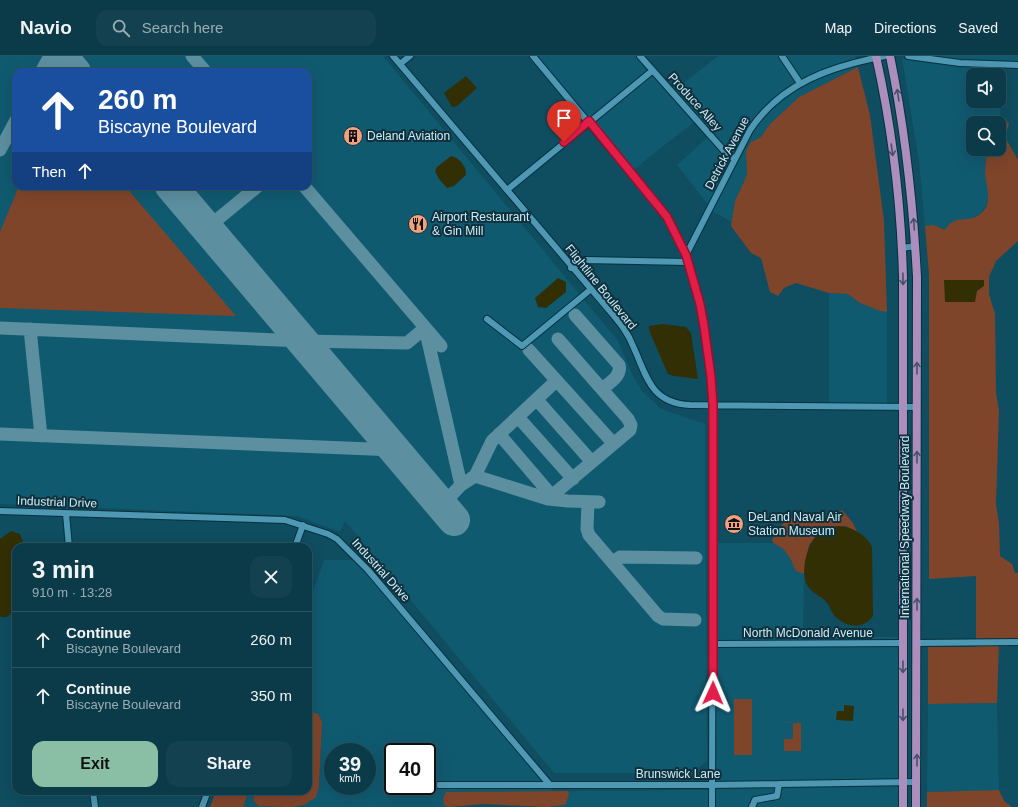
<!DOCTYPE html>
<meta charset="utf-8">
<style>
:root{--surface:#0b3a48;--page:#14414f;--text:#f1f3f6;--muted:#9aadb4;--line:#2b5460;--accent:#8abfa5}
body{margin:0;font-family:Helvetica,sans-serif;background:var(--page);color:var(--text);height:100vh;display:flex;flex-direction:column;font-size:15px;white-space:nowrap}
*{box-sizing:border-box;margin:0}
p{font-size:13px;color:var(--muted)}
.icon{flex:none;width:22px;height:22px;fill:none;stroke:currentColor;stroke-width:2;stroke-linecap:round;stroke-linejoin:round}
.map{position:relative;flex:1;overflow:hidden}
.side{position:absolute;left:12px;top:487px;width:300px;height:252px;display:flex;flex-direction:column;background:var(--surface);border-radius:12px;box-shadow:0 4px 16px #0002,0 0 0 1px var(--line)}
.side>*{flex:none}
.hud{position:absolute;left:12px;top:12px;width:300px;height:122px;border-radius:12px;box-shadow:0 4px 16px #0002,0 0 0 1px var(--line);background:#1a4fa0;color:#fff;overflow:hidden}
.fabs{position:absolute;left:966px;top:12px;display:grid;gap:8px}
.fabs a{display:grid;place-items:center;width:40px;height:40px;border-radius:8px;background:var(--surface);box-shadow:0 4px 16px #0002,0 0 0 1px var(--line);font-size:20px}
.speed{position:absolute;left:324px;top:687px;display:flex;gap:8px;font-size:20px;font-weight:700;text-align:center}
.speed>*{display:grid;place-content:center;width:52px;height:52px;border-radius:50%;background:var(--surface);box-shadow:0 4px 16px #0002,0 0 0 1px var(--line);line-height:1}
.speed small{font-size:10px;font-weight:400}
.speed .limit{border:2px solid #111;border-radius:6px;background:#fff;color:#111}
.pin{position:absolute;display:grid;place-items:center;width:34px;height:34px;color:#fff;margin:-41px -17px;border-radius:50% 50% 50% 0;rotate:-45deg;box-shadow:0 0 4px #0007}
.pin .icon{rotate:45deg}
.me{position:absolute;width:44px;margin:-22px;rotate:1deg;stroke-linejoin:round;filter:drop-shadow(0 0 3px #0008)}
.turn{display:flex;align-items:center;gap:14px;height:84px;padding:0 20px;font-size:18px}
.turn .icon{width:52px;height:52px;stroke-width:2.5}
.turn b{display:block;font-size:28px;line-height:34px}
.then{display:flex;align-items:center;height:38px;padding:0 20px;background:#0003;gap:8px;font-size:15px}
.round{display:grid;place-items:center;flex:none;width:42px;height:42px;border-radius:12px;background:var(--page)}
.summary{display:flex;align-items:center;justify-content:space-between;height:68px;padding:0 20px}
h1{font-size:24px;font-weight:700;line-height:30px}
.cta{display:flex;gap:8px;margin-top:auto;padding:8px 20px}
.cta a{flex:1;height:46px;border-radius:12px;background:var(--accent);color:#111;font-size:16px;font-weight:700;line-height:46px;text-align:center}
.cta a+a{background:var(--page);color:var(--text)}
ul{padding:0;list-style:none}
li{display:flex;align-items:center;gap:12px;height:56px;padding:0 20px;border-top:1px solid var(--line)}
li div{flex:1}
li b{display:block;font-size:15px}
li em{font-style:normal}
header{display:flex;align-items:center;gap:24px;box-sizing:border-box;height:56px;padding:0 20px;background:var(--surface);border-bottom:1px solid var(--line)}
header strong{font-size:19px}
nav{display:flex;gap:22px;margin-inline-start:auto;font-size:14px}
.search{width:280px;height:36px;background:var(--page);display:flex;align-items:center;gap:10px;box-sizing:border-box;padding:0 14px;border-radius:12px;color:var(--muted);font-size:15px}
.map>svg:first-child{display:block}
.built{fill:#105a70;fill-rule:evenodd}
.green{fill:#7f452b}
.water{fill:#332f04}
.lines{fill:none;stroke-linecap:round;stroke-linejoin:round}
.taxiway{stroke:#5c8fa0;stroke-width:13}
.runway{stroke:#5c8fa0;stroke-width:32}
.minor-casing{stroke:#06313e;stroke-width:8}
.major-casing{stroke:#06313e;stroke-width:10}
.minor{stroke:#4e98b3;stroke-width:6}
.major{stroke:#ac8ebd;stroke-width:8}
.oneway{stroke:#475168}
.route-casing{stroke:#92132f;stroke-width:10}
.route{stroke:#e11d48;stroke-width:7}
.labels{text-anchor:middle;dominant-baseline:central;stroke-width:4;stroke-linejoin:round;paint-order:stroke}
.street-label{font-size:12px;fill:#caeefc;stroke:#10303b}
.poi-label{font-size:12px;fill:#caeefc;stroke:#10303b;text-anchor:start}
</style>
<header>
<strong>Navio</strong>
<div class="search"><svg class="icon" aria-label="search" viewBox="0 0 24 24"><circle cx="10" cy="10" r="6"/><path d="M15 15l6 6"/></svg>Search here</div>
<nav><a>Map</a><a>Directions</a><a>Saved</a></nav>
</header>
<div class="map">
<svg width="1018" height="751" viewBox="0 0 1018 751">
<rect width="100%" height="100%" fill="#0f4d60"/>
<path class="built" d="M0 0H383L618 285 632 318 642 335 661 353 705 368 707 705 691 717H554L345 465 340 476 297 460 0 448ZM16 16H308V130H16Z
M536 0H637L649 15 590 62Z
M718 0H779L797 26 775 42 756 61 734 100 728 96 674 35Z
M785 0H855L856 3 820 14 801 24Z
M927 0H1018V7L960 5Z
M902 2 960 9 1002 12 1000 64 994 67H973V93H988L986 101 985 119 989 139 986 150 980 158 945 174 934 169 925 170 919 105ZM973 19H999V45H973Z
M857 8 858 11 799 41 770 68 761 81 751 86 746 95 747 119 735 145 732 166 712 155 760 64 779 45 802 29 823 19Z
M652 18 694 66 633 114 593 66Z
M708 81 732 104 709 150 677 109Z
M829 237 848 238 860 247 880 255 887 256V349L829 348Z
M716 487H773L782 492 789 500 796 515 804 518 803 581H898V585L716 586Z
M324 504H355L553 735 446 736 444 749 449 751H292L304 749 319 730 322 666 318 658 308 654V550ZM333 696H367V730H333ZM393 696H427V730H393Z
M898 590V723L715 727 716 591Z
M997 647 999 734 927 736 928 648Z
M898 728V751H754L757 746 778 743 781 738V730Z
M776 730 775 738 753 742 750 746 749 751H715V732Z
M709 734V751H552L565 749 569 739 568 735Z
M249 735H256L253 744 258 750 289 751H243Z"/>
<path class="green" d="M858 11 870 59 884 165 887 256 880 255 860 247 848 238 829 237 796 227 784 232 778 240 770 236 761 202 751 197 731 170 735 145 747 119 746 95 751 86 761 81 770 68 799 41Z
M1005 62 1009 68 1005 81 1018 104V185L996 205 989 221V238L995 258 996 336 999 355 996 448 999 467 1000 500 1012 508 1015 517H1018V584H976V520L929 523V219L925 170 934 169 945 174C955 157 968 168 980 158 994 147 986 132 985 117 985 109 986 101 988 93H999V67H994V65Z
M19 130H125L236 260 0 252V176Z
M842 454 853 467 857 476 846 470 820 476 809 489 804 518 796 515 789 500 782 492 773 487 772 484C782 468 781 467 799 459 820 464 823 469 842 454Z
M999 588 997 647 928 648V591H975L976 589Z
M734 643H752V699H734Z
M308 654 318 658 322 666 319 730 316 741 304 749 292 751 258 750 253 744 256 735H308Z
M793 667H801V695H784V683H793Z
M999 734 1004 745 1012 751H927V736Z
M216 735H249L243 751H210Z
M568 735 569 739 565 749 547 751 484 748 449 751 444 749 443 743 446 736Z"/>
<path class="water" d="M466 20 477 32 457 50 452 51 444 37Z
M451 100C459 101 467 111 466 119L454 130 447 132 439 123 435 115 437 111Z
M558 222 566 226V236L546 252 538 251 535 242Z
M944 224H984V230L977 235 975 246H945Z
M663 268 686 271 691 277 698 323 674 320 668 318 649 274V270Z
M837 470C851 470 866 478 872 491L873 560C863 575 843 571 833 558 830 554 830 550 827 547 821 539 812 538 807 529 800 515 807 486 820 476 824 473 832 471 837 470Z
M11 475 20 478 25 491H16V548L12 556 7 561H1L0 559V483Z
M844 649 854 650 853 665 836 664 837 655H844Z"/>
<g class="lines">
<path class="taxiway" d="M192 0 206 16
M41 16 50 0
M0 94 16 64
M304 130 441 290
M207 172 258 130
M575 259 619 309C622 320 609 327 602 333
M0 272 303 285 407 287 425 272 461 429 442 449
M30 273 41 380
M529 294 613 387
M537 344 592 406
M518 361 573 423
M0 378 395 394
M499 378 552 440
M475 420 492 385 556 325
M461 429 475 420 548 443 568 445 599 446
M548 443 630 374 631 369 628 363 558 283
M588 446 587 473 589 479 658 560 663 563 695 564
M613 506 620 501 696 502"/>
<path class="runway" d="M61 0 75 16
M171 130 454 464"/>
<g class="minor-casing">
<path id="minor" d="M393 0 609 254C618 265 628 276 633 290 647 320 650 347 690 349L917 351
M533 0 667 161 686 199 700 248 711 321 713 349 712 751
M640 0 726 97 735 103
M782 0 800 27
M908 0 960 7 1018 9
M400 8 410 0
M507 134 652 15
M902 192 916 190
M686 199 750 74C781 27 832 10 885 0
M571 212 585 204 687 206
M487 263 522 290 590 234
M0 455 285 464 328 478 337 483 368 514 550 729
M66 458 69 491
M295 491 303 469
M917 587 1018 586
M713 588 903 587
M439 729H712L916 726
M93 735 95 751
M202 751 208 735
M752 751 755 744 777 740 779 728"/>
</g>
<g class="major-casing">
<path id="major" d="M876 0C892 72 901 147 903 221V751
M890 0C905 73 913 147 917 221L916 751"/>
</g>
<use href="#minor" class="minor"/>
<use href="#major" class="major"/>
</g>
<defs><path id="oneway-shaft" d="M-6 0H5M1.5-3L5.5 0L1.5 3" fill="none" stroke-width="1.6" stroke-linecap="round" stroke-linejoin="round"/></defs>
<g class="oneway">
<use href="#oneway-shaft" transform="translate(898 39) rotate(-99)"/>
<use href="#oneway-shaft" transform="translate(892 94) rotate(82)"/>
<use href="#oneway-shaft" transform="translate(914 168) rotate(-94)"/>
<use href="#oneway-shaft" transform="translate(903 223) rotate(89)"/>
<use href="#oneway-shaft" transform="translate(917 312) rotate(-90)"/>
<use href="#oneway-shaft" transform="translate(917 401) rotate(-90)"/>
<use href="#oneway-shaft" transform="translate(917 548) rotate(-90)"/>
<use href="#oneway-shaft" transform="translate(903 611) rotate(90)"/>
<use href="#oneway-shaft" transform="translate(903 659) rotate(90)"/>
<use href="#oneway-shaft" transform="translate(917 704) rotate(-90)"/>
</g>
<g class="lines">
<g class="route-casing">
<path id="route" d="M564 86 589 65 667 161 686 199 700 248 704 270 711 321 713 349V637"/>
</g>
<use href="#route" class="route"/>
</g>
<defs>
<g id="building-disc" transform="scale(1)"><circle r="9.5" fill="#f2a17e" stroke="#10303b"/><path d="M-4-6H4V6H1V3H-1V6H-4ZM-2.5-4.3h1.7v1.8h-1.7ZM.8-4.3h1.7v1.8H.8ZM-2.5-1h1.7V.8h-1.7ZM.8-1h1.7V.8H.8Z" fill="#111"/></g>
<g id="restaurant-disc" transform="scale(1)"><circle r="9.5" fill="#f2a17e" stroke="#10303b"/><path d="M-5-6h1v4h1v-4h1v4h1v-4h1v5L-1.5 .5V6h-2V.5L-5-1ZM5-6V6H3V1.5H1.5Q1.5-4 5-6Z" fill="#111"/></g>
<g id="museum-disc" transform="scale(1)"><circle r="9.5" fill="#f2a17e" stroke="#10303b"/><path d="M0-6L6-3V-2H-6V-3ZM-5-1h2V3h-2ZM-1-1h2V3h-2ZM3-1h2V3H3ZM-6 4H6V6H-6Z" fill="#111"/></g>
</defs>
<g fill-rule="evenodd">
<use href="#building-disc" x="353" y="80"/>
<use href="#restaurant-disc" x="418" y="168"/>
<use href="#museum-disc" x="734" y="468"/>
</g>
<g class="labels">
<g class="street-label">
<text transform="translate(695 46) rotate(48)">Produce Alley</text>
<text transform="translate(727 97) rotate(-62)">Detrick Avenue</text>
<text transform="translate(601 231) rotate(51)">Flightline Boulevard</text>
<text transform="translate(57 446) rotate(2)">Industrial Drive</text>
<text transform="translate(905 471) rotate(-90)">International Speedway Boulevard</text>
<text transform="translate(381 514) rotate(48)">Industrial Drive</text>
<text x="808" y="577">North McDonald Avenue</text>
<text x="678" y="718">Brunswick Lane</text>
</g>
<g class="poi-label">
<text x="367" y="80">Deland Aviation</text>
<text x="432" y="161">Airport Restaurant<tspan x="432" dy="14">&amp; Gin Mill</tspan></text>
<text x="748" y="461">DeLand Naval Air<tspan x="748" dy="14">Station Museum</tspan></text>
</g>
</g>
</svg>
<div class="fabs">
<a><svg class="icon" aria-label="sound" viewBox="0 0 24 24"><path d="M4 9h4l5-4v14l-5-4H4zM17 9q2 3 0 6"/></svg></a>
<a><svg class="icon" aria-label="search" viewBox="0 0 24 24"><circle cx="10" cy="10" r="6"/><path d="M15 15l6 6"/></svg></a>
</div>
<div class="speed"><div>39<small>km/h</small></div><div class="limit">40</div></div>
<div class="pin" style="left:564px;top:86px;background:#d93025"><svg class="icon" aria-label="arrive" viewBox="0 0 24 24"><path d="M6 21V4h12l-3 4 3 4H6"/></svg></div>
<svg class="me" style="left:713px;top:637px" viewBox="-20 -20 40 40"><path d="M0-17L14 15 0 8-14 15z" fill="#e11d48" stroke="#fff" stroke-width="4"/></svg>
<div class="hud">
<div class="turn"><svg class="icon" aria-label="ahead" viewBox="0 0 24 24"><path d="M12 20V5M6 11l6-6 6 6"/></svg><div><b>260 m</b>Biscayne Boulevard</div></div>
<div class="then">Then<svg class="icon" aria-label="ahead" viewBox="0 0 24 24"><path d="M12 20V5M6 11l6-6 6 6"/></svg></div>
</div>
<section class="side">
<div class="summary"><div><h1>3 min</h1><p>910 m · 13:28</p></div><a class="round"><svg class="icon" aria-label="close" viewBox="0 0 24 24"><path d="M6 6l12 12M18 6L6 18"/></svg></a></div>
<ul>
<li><svg class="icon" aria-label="ahead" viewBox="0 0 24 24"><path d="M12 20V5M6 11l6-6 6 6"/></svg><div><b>Continue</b><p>Biscayne Boulevard</p></div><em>260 m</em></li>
<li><svg class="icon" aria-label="ahead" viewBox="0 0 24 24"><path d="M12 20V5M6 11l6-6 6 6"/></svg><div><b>Continue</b><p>Biscayne Boulevard</p></div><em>350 m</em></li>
</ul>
<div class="cta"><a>Exit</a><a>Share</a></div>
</section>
</div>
